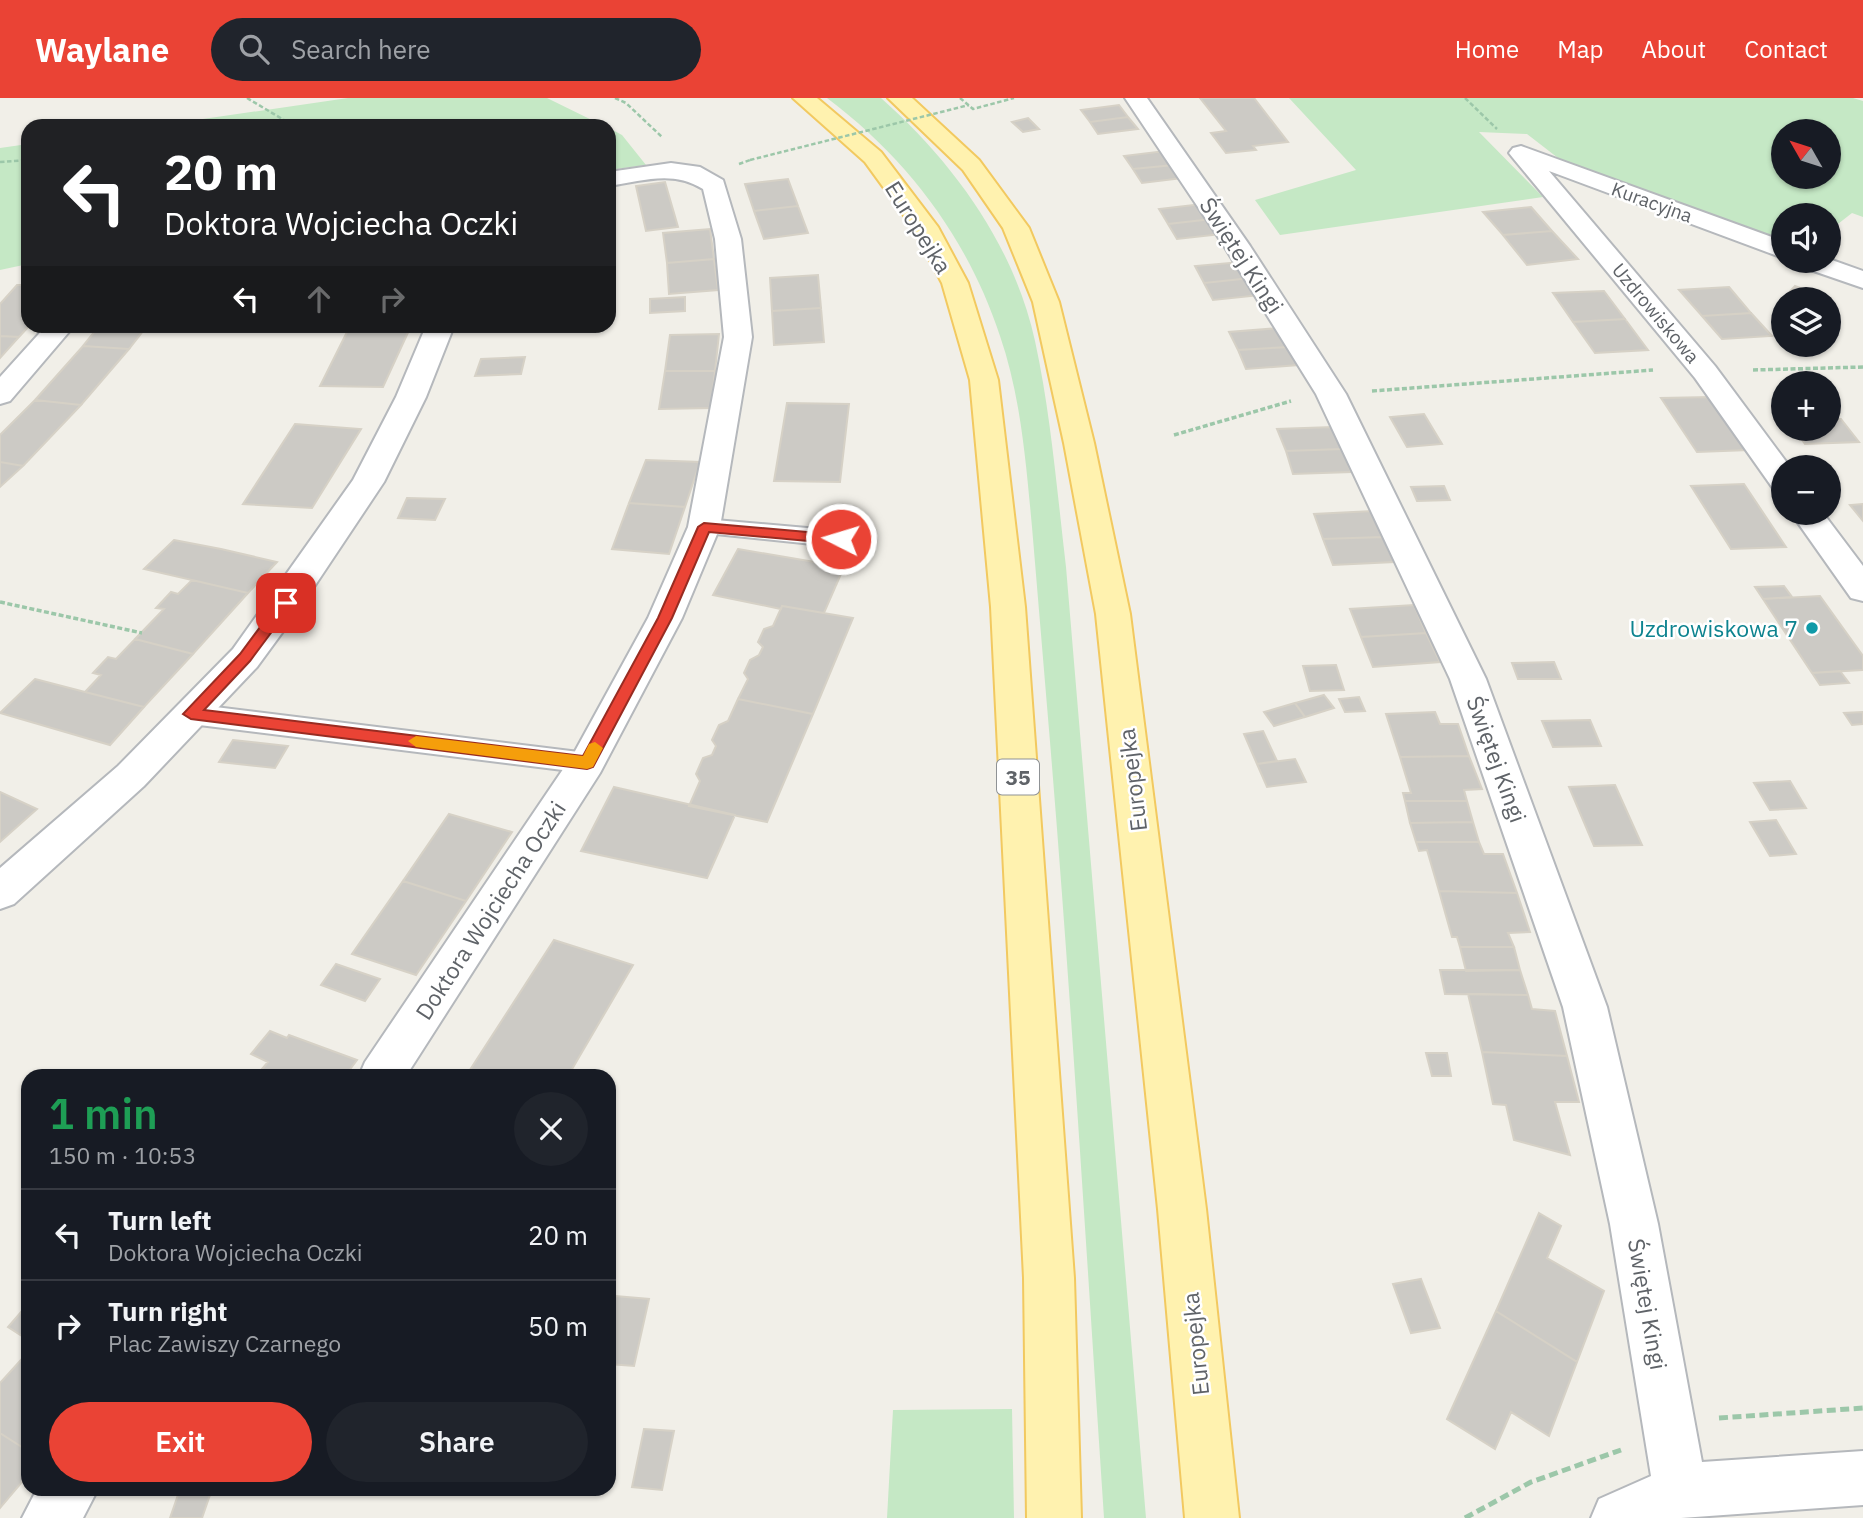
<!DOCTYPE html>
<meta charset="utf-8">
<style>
:root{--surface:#171b24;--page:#20242c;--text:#f1f3f6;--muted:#9ea1a6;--line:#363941;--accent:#ea4335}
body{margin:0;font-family:"IBM Plex Sans",sans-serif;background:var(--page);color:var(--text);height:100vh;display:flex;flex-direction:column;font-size:26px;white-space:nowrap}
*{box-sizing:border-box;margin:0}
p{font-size:23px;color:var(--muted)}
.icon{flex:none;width:38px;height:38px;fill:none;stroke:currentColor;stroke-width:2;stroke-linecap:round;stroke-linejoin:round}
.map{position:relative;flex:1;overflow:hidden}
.drawer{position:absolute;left:21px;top:971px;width:595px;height:427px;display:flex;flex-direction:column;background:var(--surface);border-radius:21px;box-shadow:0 2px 5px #0004}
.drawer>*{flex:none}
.banner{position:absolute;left:21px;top:21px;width:595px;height:214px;border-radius:21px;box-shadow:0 2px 5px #0004;background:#202124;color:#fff;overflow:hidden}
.needle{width:46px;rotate:309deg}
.fabs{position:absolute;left:1771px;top:21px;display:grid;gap:14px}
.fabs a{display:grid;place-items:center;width:70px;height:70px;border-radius:50%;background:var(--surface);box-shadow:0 2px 5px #0004;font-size:35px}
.pin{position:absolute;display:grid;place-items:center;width:60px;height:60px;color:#fff;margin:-30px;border-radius:14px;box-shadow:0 4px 10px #0006}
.me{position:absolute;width:77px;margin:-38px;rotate:275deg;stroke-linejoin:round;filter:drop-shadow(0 0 5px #0008)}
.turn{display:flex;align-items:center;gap:24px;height:147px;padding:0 28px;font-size:32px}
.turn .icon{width:91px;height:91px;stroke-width:2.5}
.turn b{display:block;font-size:49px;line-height:60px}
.lanes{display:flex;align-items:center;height:66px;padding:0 28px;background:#0003;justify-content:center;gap:35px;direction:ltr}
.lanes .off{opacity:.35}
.round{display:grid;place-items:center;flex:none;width:74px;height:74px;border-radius:37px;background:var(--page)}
.summary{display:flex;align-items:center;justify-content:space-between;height:119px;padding:0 28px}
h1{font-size:42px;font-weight:600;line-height:52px;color:#1e9e55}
.button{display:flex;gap:14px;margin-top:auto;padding:14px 28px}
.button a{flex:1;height:80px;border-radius:42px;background:var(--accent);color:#fff;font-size:28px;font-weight:600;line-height:80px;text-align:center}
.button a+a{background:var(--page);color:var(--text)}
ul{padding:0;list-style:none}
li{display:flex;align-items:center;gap:21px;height:91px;padding:0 28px;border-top:2px solid var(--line)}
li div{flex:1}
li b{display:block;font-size:26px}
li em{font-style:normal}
header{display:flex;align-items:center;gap:42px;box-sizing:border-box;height:98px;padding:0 35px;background:var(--accent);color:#fff}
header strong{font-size:33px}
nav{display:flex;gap:38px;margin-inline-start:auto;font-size:24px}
.search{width:490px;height:63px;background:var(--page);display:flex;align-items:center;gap:18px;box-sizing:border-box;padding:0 24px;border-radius:38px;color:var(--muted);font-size:26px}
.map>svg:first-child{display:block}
.green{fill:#c5e8c5;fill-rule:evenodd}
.building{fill:#cccac5;stroke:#d6d1c6;stroke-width:2}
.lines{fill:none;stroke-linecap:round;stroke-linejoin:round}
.lane-casing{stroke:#b5b8bc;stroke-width:4}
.street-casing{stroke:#b5b8bc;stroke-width:4}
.primary-casing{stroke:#f2c960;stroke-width:4}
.path-far2{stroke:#9cc7a9;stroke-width:2.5;stroke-dasharray:4.5 2.5;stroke-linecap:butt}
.path-far1{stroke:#9cc7a9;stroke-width:3.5;stroke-dasharray:5 2.5;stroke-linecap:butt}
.path{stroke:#9cc7a9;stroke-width:5;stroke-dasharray:9 4.5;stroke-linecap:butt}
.lane{fill:#fff;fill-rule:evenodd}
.street{fill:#fff;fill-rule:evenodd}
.primary{fill:#fff2af;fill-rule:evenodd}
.path-bridge{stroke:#9cc7a9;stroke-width:2.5;stroke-dasharray:4.5 2.5;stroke-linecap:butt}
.route{fill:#ea4335;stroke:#982c22;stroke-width:2}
.slow{fill:#f59e0b}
.culture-dot{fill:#0f9aa8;stroke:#fff;stroke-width:2.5}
.labels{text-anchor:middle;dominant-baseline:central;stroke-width:5;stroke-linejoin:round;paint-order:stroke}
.far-street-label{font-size:19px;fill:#5f6368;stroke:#fff}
.shield{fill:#fff;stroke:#8f9295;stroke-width:2}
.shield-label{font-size:21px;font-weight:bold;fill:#5f6368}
.street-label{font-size:23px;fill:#5f6368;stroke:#fff}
.culture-label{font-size:23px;fill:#0d838f;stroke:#fff;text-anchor:end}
</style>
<header>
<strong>Waylane</strong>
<div class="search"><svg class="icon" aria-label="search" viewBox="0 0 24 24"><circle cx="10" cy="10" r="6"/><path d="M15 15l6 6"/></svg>Search here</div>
<nav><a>Home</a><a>Map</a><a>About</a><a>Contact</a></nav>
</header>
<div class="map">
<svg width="1863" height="1420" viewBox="0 0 1863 1420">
<rect width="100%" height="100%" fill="#f1efe8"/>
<path class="green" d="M348 0H547L604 28H155Z
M827 0H881C953 64 1014 147 1035 243 1051 317 1057 393 1066 469L1146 1420H1104C1086 1149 1070 878 1047 608 1042 548 1037 489 1032 429 1026 365 1021 299 1000 238 968 141 908 61 827 0Z
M1289 0H1853L1863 3V119L1852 115 1829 133V117H1783V141L1571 70 1527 36 1479 34 1543 99 1280 137 1255 102 1356 72ZM1783 33H1829V79H1783Z
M609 30 622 37 646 67 609 72Z
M28 46V166L0 172V50Z
M1012 1311 1014 1420H887L893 1312Z"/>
<path class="building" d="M1200 0H1254L1288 44 1253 48 1256 52 1226 55 1211 35 1226 33Z
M1119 7 1128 19 1090 24 1081 12Z
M1128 19 1138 31 1098 36 1090 24Z
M1028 20 1039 31 1023 34 1012 24Z
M1165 53 1174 67 1133 71 1124 58Z
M1174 67 1183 80 1142 85 1133 71Z
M788 81 798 108 754 113 745 86Z
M665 84 678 129 646 133 636 88Z
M1202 106 1212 121 1168 126 1159 111Z
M798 108 808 135 764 141 754 113Z
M1531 109 1552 133 1503 137 1483 114Z
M1212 121 1222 136 1177 141 1168 126Z
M710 131 714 161 667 165 663 135Z
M1552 133 1578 161 1527 167 1503 137Z
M714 161 718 192 669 196 667 165Z
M1241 164 1251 180 1204 185 1195 168Z
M818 177 821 210 772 213 770 180Z
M1251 180 1261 197 1213 202 1204 185Z
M17 187H28L29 228 19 239 0 238V206Z
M1795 188 1813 195 1807 201H1783Z
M1729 189 1751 215 1702 218 1679 192Z
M1604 193 1625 221 1573 224 1553 195Z
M685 199V213L650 215V201Z
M821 210 824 244 774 247 772 213Z
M1751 215 1772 238 1722 241 1702 218Z
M1625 221 1648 252 1595 255 1573 224Z
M99 228H147L129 251 83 248Z
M350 228H411L383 289 320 288Z
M1280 230 1289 249 1238 252 1229 234Z
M719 236 715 273H665L670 237Z
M0 238 19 239 0 260Z
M83 248 129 251 81 307 35 302Z
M1289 249 1298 267 1246 271 1238 252Z
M525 259 521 276 475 278 481 261Z
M665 273H715L711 310 659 311Z
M1711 299 1748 352 1697 354 1661 300Z
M35 302 81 307 23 368 0 364V337Z
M787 305 849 306 840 384 774 383Z
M1424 316 1442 346 1407 349 1390 319Z
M1841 321 1859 344 1805 346 1794 331H1829V322Z
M295 326 361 331 312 410 243 406Z
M1333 329 1342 351 1286 353 1277 331Z
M1342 351 1351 374 1293 376 1286 353Z
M646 362 700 364 685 409 629 405Z
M0 364 23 368 0 389Z
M1744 386 1786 449 1731 451 1691 388Z
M1444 388 1450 402 1417 403 1411 389Z
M407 400 445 401 435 422 398 420Z
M629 405 685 409 669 456 612 451Z
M1863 406V423L1850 407Z
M1373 413 1383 439 1323 441 1314 416Z
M1383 439 1394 464 1333 467 1323 441Z
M174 442 221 451 277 464 248 495 144 471Z
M738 451 844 469 824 515 782 508 781 511 713 497Z
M192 482 248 495 193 556 135 541 164 511 156 510 171 494 178 496Z
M1784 488 1792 499 1763 501 1755 489Z
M1820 498 1863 558V572L1812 575 1763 501Z
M1414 507 1426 535 1361 539 1350 511Z
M782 508 853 520 813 616 738 601 748 581 744 575 750 562 759 557 763 549 758 544 764 531 773 528Z
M1426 535 1440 564 1373 569 1361 539Z
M135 541 193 556 144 609 85 594 101 577 93 575 108 559 116 561Z
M1554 564 1561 581H1518L1512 565Z
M1336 567 1344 592 1310 593 1303 568Z
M1840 573 1849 585 1820 587 1812 575Z
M35 581 85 594 144 609 110 647 0 615Z
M1324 597 1334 610 1305 619 1295 605Z
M1359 599 1365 613 1345 614 1339 601Z
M738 601 813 616 767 724 689 708 700 683 696 676 703 660 712 657 716 648 712 642 719 627 728 623Z
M1295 605 1305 619 1274 628 1264 614Z
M1435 614 1440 626H1458L1469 658 1400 659 1386 616Z
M1863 614V626L1852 627 1844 615Z
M1590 622 1601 648 1553 649 1542 623Z
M1263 633 1277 663 1257 666 1244 636Z
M233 642 288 648 275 670 219 664Z
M1469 658 1482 691 1464 692 1467 703H1405L1403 695H1411L1400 659Z
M1295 661 1306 684 1267 689 1257 666Z
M1790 683 1806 710 1770 712 1754 685Z
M1615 687 1642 747 1594 748 1569 689Z
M614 689 735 717 707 780 581 753Z
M0 694 37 711 0 744Z
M1405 703H1467L1473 724 1410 725Z
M449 716 512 734 466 803 403 783Z
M1776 722 1796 756 1770 758 1750 724Z
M1473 724 1479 744H1416L1410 725Z
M1416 744H1479L1484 756H1503L1517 795 1439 793 1427 752 1419 753Z
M403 783 466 803 416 877 352 856Z
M1439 793 1517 795 1530 834 1508 835 1514 849H1460L1457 839H1452Z
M554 842 633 867 568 978H466Z
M1460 849H1514L1520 872 1466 873Z
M336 866 380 881 365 903 321 887Z
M1440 872H1520L1528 897 1445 896Z
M1468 896 1528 897 1532 911 1555 913 1567 958 1482 954Z
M270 933 287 940 289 937 357 962 345 978H256L268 964 251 956Z
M1482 954 1567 958 1579 1004H1555L1570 1057 1514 1042 1506 1007 1493 1006Z
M1426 955H1447L1451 978H1432Z
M1539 1115 1561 1128 1547 1160 1604 1193 1577 1264 1496 1213Z
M1421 1181 1440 1230 1411 1235 1393 1186Z
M615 1198 649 1201 634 1268 609 1266V1225Z
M28 1206V1242L8 1229Z
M1496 1213 1577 1264 1549 1338 1511 1314 1495 1351 1447 1321Z
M28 1254V1353L0 1335V1285Z
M644 1331 674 1333 662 1392 632 1389Z
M0 1335 28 1353V1377L0 1410Z
M394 1391H434L433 1397 393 1395Z
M179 1394H211L202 1420H170Z"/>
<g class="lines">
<g class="lane-casing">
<path id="lane" d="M704 421 841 433 849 435 853 441 849 447 841 449 696 434 692 429 696 424Z
M191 606 587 655 597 658 601 665 597 672 587 675 191 626 182 623 178 616 182 609Z"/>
</g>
<g class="street-casing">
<path id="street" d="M1125 0H1147L1250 148 1346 296 1486 581 1607 909 1658 1126 1702 1364 1863 1353V1407L1681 1420H1591L1599 1401 1651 1378 1610 1126 1563 909 1450 581 1316 296 1224 148Z
M1521 48 1783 143V160L1549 73 1715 268 1790 369H1783V392L1772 389 1695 280 1513 60 1509 55 1513 50Z
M671 65 700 69 723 82 741 141 752 239 720 429 682 520 600 675 406 978H359L365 964 574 655 648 520 688 429 724 239 715 141 703 91C672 72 643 83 609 88V74Z
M1829 161 1863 173V190L1802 169 1798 163H1829Z
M46 228H74L10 303 0 306V279Z
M426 228H454L426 299 384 384 298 513 257 569 144 688 14 806 0 811V770L118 668 233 551 353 382 396 299Z
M1791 415H1823L1863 468V503L1851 500Z
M37 1391H98L83 1420H22Z"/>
</g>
<g class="primary-casing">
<path id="primary" d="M793 0H817L881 54 938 129 968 185 998 282 1025 509 1074 1180 1081 1420H1027L1024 1180 991 509 970 282 942 185 913 130 865 64Z
M888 0H912L979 62 1029 130 1059 204 1094 345 1130 516 1206 1111 1239 1420H1185L1158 1111 1096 516 1064 345 1033 204 1003 130 963 72Z"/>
</g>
<path class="path-far2" d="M247 0 294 28
M615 0 626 5 662 39
M960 0 973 11 1014 0
M1465 0 1497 31
M409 28 453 23 482 28
M0 64 28 62
M739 66 750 62"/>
<path class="path-far1" d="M1753 272 1863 269
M1372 293 1653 272
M1174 337 1291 303
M0 504 142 535"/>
<path class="path" d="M1719 1320 1863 1310
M1465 1420 1531 1384 1621 1352"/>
<use href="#lane" class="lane"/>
<use href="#street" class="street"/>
<use href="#primary" class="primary"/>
<path class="path-bridge" d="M750 62 969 7"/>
</g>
<path class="route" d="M704 425 841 437 848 441 841 446 709 434 672 520 593 669 587 671 191 621 183 616 240 556 281 501 286 500 293 505 291 508 250 563 204 612 583 658 658 520 698 429Z"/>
<path class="slow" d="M416 638 583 658 589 646 595 644 603 650 593 669 587 671 416 649 408 643Z"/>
<circle class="culture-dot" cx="1812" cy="530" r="7"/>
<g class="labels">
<g class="far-street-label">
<text transform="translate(1652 104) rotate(20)">Kuracyjna</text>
<text transform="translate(1656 215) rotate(50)">Uzdrowiskowa</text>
</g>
<rect class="shield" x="997" y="661.5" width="42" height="35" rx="5"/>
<g class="shield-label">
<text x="1018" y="679">35</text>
</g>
<g class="street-label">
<text transform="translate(919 129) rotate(58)">Europejka</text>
<text transform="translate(1242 157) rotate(57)">Świętej Kingi</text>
<text transform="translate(1497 661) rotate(70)">Świętej Kingi</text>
<text transform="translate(1132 682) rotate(-97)">Europejka</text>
<text transform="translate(490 812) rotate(-57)">Doktora Wojciecha Oczki</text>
<text transform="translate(1648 1206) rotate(80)">Świętej Kingi</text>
<text transform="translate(1195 1246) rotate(-96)">Europejka</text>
</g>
<g class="culture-label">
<text x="1798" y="530">Uzdrowiskowa 7</text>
</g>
</g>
</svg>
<div class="fabs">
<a><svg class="needle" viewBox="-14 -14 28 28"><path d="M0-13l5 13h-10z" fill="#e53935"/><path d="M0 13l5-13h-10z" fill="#9ea1a6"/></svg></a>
<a><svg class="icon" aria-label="sound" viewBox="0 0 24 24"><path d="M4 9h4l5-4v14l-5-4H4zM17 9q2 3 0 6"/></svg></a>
<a><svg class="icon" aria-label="layers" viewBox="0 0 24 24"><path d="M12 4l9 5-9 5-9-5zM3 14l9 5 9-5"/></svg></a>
<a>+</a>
<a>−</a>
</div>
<div class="pin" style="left:286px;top:505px;background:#d93025"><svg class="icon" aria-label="arrive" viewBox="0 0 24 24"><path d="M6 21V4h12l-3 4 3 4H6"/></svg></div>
<svg class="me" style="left:841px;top:441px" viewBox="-20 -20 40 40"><circle r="17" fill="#ea4335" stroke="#fff" stroke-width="3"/><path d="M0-11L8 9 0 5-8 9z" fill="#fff"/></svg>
<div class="banner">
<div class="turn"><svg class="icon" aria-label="left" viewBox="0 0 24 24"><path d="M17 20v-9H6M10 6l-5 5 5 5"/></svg><div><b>20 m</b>Doktora Wojciecha Oczki</div></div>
<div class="lanes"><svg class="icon" aria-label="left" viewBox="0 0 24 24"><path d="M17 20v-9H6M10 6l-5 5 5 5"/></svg><svg class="icon off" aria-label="ahead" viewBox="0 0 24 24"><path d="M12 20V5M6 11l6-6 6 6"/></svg><svg class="icon off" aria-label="right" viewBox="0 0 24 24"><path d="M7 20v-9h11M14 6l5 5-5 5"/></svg></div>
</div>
<section class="drawer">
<div class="summary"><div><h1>1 min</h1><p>150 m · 10:53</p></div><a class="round"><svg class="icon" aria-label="close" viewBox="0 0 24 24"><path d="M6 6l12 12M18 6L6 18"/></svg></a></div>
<ul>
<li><svg class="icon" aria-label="left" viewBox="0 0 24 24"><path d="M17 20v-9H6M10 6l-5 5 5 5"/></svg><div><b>Turn left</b><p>Doktora Wojciecha Oczki</p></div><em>20 m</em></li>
<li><svg class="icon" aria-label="right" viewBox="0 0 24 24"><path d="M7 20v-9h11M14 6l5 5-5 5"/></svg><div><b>Turn right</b><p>Plac Zawiszy Czarnego</p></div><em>50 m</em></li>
</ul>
<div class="button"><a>Exit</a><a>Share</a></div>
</section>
</div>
